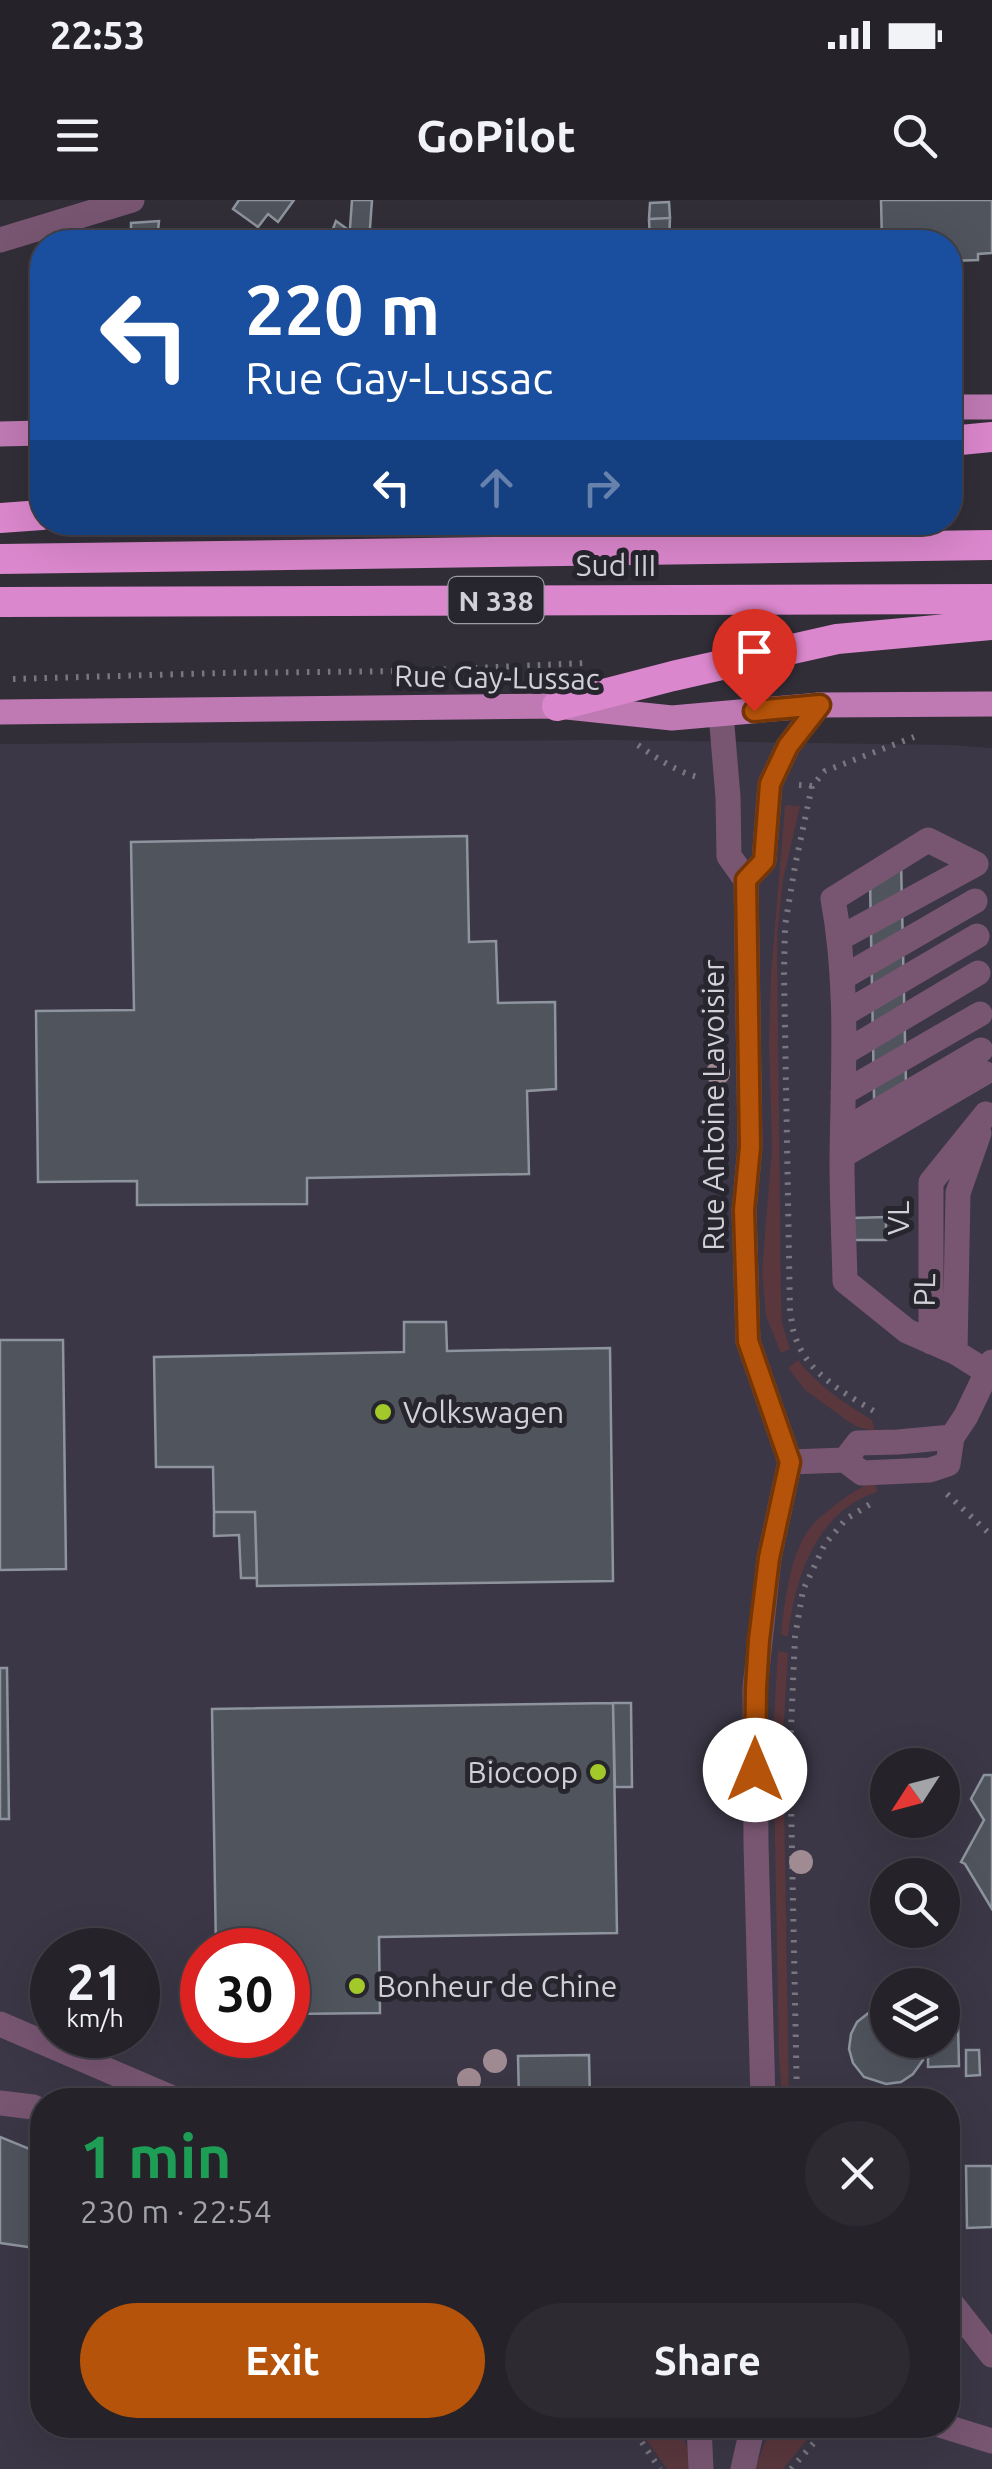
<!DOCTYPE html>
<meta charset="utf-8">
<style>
:root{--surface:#25222a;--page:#2d2a32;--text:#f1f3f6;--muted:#a3a4a8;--line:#423f47;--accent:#b45309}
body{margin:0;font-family:Ubuntu,sans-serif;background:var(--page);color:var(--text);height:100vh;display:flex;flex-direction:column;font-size:38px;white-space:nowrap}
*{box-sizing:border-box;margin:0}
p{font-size:32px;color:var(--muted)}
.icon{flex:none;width:55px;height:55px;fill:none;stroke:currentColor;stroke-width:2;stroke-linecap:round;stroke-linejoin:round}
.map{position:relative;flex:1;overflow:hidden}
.details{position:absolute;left:30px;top:1888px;width:930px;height:350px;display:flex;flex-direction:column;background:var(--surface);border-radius:40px;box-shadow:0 10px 40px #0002,0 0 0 2px var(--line)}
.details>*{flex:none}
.hud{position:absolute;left:30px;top:30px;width:932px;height:305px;border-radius:40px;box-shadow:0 10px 40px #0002,0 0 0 2px var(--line);background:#1a4fa0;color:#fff;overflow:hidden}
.needle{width:65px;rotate:234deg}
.fabs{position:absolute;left:870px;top:1548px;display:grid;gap:20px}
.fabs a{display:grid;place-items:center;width:90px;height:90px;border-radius:50%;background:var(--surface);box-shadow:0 10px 40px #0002,0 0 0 2px var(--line);font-size:50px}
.speed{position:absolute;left:30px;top:1728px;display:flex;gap:20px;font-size:50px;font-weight:700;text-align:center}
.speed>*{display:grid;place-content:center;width:130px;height:130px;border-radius:50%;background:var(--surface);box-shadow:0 10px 40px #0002,0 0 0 2px var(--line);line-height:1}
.speed small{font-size:25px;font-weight:400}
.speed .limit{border:15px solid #d22;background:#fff;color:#111}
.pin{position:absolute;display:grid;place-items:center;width:85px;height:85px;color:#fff;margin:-102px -42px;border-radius:50% 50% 50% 0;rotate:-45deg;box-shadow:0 0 10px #0007}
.pin .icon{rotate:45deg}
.me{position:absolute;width:110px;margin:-55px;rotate:0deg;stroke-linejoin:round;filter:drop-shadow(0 0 8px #0008)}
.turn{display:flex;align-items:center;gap:35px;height:210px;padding:0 50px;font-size:45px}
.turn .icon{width:130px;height:130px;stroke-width:2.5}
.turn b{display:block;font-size:70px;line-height:85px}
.lanes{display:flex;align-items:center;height:95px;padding:0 50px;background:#0003;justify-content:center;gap:50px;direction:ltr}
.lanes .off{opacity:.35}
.round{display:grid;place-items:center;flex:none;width:105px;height:105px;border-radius:52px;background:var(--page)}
.headline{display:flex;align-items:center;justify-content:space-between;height:170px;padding:0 50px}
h1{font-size:60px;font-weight:600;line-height:75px;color:#1e9e55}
.action{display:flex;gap:20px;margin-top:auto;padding:20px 50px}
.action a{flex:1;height:115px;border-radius:60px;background:var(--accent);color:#fff;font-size:40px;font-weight:600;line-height:115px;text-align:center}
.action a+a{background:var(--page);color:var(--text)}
.status{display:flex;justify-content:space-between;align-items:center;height:70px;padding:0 50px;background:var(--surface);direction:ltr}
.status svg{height:28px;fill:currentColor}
header{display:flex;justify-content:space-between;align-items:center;height:130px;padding:0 50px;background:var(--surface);font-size:45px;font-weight:600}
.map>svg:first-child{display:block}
.built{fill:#3b3746;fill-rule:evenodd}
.green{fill:#59373d}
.building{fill:#4f545d;stroke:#8e949e;stroke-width:2.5}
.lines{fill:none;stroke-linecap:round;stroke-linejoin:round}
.path{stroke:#78767e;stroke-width:6;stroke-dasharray:2.5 8;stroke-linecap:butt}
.minor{stroke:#785672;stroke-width:25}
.major{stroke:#bf7ab4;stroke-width:25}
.highway{stroke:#db87cd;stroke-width:30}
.tree{fill:#a18b93}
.route-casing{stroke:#753606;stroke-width:25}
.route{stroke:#b45309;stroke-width:18}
.poi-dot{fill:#a2c929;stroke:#27252d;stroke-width:4}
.labels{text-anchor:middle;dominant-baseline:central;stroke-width:10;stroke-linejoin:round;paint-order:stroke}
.shield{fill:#27252d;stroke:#9e9da3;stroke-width:2.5}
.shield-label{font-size:28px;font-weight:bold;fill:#d1d0d6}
.street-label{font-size:30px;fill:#d1d0d6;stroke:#27252d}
.poi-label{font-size:30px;fill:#d1d0d6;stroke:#27252d;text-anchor:start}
</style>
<div class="status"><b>22:53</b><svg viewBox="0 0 49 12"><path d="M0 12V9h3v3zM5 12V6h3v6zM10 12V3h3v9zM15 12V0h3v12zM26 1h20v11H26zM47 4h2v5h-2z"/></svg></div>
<header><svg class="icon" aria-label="menu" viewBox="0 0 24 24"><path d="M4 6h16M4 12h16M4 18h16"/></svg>GoPilot<svg class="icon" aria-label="search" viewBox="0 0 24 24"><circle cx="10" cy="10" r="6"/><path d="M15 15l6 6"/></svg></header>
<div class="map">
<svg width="992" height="2269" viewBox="0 0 992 2269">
<rect width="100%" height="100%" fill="#312e38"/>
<path class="built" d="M607 540 949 545 992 548V2269H0V544ZM888 1565H942V1620H888ZM888 1675H942V1730H888ZM52 1750H138V1835H52ZM202 1750H288V1835H202ZM888 1785H942V1840H888ZM42 1900H948V2225H42Z"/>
<path class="green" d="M785 605 800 606 783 680 777 736 781 1097 782 1123 790 1149 781 1153 766 1116 762 1072 772 948 769 843 771 775Z
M717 795H724L727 951H720Z
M798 1160C818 1186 844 1203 872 1220L875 1231 858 1227 849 1222 805 1190 788 1168Z
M875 1281 877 1292C815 1312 795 1379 788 1436L781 1435C784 1404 790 1353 810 1328 816 1319 826 1313 834 1306 847 1296 859 1287 875 1281Z
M778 1451 788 1453 783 1537 789 1900H782L779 1856 773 1533Z
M636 2225H678L688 2250V2269H667Z
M778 2225H819L783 2269H755L765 2242Z"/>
<path class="building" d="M239 0H294L278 22 268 14 258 27 233 9Z
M352 0H372L369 42H349Z
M881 0H992V53L978 54V60L950 61V42H882Z
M669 2 670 18 649 19 650 3Z
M670 18 669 42H650L649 19Z
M159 21 158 31 176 30V42H131V23Z
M336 21 350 31 349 42H328Z
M510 36V42H453V37Z
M467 636 469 742 496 741 498 803 555 802 556 889 527 891 529 974 307 978V1004L137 1005V981L38 982 36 811 134 810 131 642Z
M901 661 907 930 875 949 870 679Z
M886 1017V1040H853L852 1018Z
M404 1122H446L447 1151 610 1148 613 1381 257 1386 255 1312H214L213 1267H156L154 1157 404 1152Z
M0 1140H63L66 1369 0 1370Z
M214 1312H255L257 1378H241L239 1335 214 1336Z
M0 1468H7L9 1619H0Z
M613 1503 617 1733 379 1737 380 1813 288 1814V1750H216L212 1509Z
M613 1503H631L632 1587H615Z
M984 1575H992V1709L965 1664 961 1662 984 1620 971 1599Z
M886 1808 888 1840H924L925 1846 923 1860 913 1874 901 1882 886 1884 864 1877 853 1863 849 1849 851 1834 857 1822 871 1811Z
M958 1823 959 1866 928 1867V1840H942V1824Z
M966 1850H979L980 1875 966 1876Z
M589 1855 590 1900H519L518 1856Z
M0 1937 42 1954V2049L0 2043Z
M966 1966H992V2027L967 2028Z"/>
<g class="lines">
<path class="path" d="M13 479 220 473 410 471 585 463
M638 545C658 559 678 573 702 578
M799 585 812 586 825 571 914 537
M812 586 795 666 785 726 784 772 790 1112C792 1120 792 1129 795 1136 807 1174 846 1194 877 1213
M947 1294 992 1336
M797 1900 790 1552 795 1437 803 1390 825 1344 846 1319 872 1303
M630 2225 660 2269
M791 2269 819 2237 825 2225"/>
<path class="minor" d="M0 40 132 0
M721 514 728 597 729 656 746 680 750 947 744 1010 748 1141 790 1262 769 1358 755 1488 756 1644 763 1900
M976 664 928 640 833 699C849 785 843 872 842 959 842 999 844 1040 845 1081L907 1131 955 1152 987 1172
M746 680 764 661 770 584 788 546 819 505
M840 738 976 664
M842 778 975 701
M844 814 977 736
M844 853 978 773
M843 893 980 814
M844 930 981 850
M842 956 984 873
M931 1142V982L986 914
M955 1152 958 993 979 933
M845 1260 858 1243 898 1242 952 1237
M790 1262 845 1260 862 1273 930 1270 948 1264 952 1237 966 1216 992 1162
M0 1824 177 1900
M0 1903 33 1907 42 1911
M948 2099 992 2155
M699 2225 701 2269
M940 2225 992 2241
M743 2269 753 2225"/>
<path class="major" d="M950 207H992
M0 234 42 233
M0 512 557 506 672 518 819 505 992 504"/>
<path class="highway" d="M950 241 992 237
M0 318 42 315
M0 359 992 345
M0 402 992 399
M557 506 673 476 837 439 992 425"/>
</g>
<g class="tree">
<circle cx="718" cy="873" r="12"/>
<circle cx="727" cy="1544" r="12"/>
<circle cx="732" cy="1571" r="12"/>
<circle cx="801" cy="1662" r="12"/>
<circle cx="495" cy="1861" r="12"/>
<circle cx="469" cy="1880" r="12"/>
</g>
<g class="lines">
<g class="route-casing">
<path id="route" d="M754 511 820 505 788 546 770 584 764 661 746 680 750 947 744 1010 748 1141 790 1262 769 1358 759 1440 756 1488 755 1570"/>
</g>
<use href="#route" class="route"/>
</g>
<g class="poi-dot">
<circle cx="383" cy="1212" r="10"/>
<circle cx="598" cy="1572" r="10"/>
<circle cx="357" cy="1786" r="10"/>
</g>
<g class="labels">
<rect class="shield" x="448.5" y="377" width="95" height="46" rx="8"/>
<g class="shield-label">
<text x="496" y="400">N 338</text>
</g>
<g class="street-label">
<text x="616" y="365">Sud III</text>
<text transform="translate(497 477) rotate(1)">Rue Gay-Lussac</text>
<text transform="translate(713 905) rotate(-90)">Rue Antoine Lavoisier</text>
<text transform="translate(898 1018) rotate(-90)">VL</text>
<text transform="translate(924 1090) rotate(-89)">PL</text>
</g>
<g class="poi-label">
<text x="403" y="1212">Volkswagen</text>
<text x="578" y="1572" text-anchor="end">Biocoop</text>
<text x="377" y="1786">Bonheur de Chine</text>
</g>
</g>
</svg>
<div class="fabs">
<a><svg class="needle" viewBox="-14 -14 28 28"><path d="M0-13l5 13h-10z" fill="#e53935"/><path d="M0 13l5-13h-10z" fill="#a3a4a8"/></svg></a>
<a><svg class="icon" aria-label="search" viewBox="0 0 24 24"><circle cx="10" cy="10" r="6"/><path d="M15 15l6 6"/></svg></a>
<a><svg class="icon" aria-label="layers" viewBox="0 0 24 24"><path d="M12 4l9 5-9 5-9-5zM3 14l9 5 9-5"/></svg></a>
</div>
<div class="speed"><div>21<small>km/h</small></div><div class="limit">30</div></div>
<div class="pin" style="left:754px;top:511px;background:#d93025"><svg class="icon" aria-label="arrive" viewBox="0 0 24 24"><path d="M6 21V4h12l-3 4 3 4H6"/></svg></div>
<svg class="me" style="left:755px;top:1570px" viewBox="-20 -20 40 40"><circle r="19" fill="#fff"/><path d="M0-13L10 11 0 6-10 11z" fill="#b45309"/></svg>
<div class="hud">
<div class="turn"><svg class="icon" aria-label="left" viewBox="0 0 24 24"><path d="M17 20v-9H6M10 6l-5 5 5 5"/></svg><div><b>220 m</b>Rue Gay-Lussac</div></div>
<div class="lanes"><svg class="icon" aria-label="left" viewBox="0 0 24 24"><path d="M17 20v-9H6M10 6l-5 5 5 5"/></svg><svg class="icon off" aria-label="ahead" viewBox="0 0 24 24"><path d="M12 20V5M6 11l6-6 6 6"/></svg><svg class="icon off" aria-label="right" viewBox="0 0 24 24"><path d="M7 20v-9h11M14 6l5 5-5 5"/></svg></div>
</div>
<section class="details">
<div class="headline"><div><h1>1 min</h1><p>230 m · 22:54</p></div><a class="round"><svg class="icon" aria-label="close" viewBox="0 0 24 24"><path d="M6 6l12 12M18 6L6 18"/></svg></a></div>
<div class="action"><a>Exit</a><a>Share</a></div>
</section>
</div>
